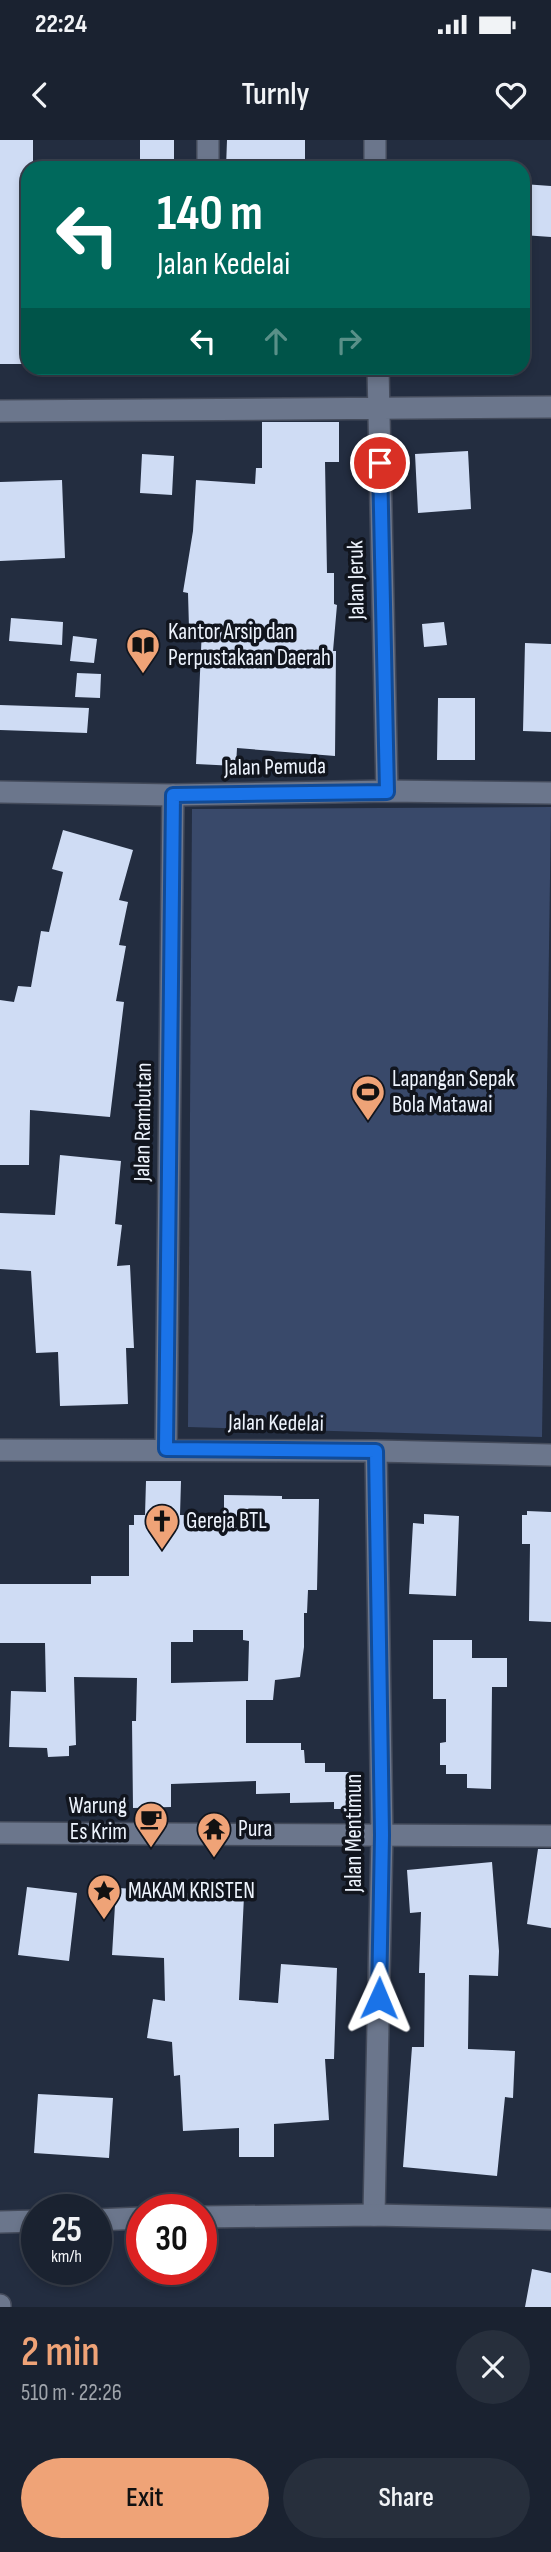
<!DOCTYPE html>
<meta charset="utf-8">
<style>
:root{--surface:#1a2230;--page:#272f3c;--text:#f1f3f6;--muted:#9fa4ab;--line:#383f4c;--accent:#efa377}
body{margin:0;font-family:"Sofia Sans Condensed",sans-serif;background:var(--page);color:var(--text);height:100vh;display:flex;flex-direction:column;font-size:26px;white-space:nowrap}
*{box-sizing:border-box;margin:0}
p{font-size:23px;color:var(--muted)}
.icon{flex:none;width:38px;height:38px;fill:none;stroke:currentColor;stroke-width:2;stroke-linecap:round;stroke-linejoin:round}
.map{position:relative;height:2167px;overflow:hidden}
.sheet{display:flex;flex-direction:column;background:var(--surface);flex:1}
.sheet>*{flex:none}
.banner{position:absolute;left:21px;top:21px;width:509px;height:214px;border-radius:21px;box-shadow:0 4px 10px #0003,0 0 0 2px var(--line);background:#00695c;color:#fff;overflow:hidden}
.speed{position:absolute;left:21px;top:2054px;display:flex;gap:14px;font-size:35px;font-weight:700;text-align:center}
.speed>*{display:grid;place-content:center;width:91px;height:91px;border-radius:50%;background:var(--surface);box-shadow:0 4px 10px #0003,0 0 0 2px var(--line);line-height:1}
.speed small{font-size:18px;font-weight:400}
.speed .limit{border:10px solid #d22;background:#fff;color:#111}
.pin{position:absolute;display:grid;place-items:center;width:60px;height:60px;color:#fff;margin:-30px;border:4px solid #fff;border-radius:50%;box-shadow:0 2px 7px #0007}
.me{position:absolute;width:77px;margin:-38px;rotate:1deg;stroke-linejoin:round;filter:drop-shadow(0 0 5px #0008)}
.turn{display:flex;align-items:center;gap:24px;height:147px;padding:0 21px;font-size:32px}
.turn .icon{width:91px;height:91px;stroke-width:2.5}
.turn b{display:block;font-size:49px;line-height:60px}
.lanes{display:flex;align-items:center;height:66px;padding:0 21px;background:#0003;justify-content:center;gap:35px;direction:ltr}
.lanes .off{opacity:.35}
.round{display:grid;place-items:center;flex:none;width:74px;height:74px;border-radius:37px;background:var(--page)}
.head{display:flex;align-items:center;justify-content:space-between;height:119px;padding:0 21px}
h1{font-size:42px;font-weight:600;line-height:52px;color:var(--accent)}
.cta{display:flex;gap:14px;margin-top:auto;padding:14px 21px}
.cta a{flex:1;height:80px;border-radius:42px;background:var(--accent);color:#111;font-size:28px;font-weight:600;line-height:80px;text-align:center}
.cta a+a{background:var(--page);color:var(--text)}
.status{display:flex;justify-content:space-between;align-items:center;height:49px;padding:0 35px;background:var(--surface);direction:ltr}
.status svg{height:19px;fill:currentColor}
header{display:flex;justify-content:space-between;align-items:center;height:91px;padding:0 21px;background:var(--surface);font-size:32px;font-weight:600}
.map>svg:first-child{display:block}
.green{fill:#39496a}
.building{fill:#cfdcf4;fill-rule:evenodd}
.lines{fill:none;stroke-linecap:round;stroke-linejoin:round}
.street-casing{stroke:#434a5a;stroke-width:24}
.secondary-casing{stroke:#434a5a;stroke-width:24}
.street{stroke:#6b768c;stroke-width:21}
.secondary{stroke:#6b768c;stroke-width:21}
.route-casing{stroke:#114b97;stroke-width:18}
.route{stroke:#1a73e8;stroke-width:12}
.labels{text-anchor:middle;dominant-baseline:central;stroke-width:7;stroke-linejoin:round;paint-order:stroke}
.street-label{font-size:23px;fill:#edf3fd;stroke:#11151e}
.poi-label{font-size:23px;fill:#edf3fd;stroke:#11151e;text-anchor:start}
</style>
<div class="status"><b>22:24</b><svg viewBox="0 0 49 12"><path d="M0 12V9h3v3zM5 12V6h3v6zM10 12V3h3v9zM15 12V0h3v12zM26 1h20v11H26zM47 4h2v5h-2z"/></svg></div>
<header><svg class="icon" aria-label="back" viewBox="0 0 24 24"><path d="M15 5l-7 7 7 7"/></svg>Turnly<svg class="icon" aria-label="heart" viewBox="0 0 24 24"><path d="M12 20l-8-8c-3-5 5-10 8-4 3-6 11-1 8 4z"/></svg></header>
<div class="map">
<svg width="551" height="2167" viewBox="0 0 551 2167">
<rect width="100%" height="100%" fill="#232d40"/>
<path class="green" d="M551 667 542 1297 188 1287 192 669Z"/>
<path class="building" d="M0 0H33V28H28V224H0Z
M140 0H174V28H140Z
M227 0H305V28H226Z
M523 44 551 46V97L523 95Z
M262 282H339V322H325L327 433H334V464L337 465 333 511H336L335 616 237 608 236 626 196 624 202 488H189L188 453 183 452 193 391 196 340 255 344 256 328H262Z
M468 311 471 369 418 373 415 314Z
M142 314 174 316 172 355 140 353Z
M62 340 65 418 0 421V342Z
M11 478 63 482 62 505 9 501Z
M444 482 447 505 424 507 422 484Z
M73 496 97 499 94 523 70 521Z
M525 503 551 504V592L523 591Z
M77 533 101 534 100 558 75 557Z
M438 558H475V620H437Z
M0 565 89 568 87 593 0 590Z
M63 690 133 710 119 760 128 762 119 805 126 806 116 861 124 862 110 977 30 970 29 1025H0V860L14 862 18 846 31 847 41 791 49 792 63 732 52 729Z
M60 1015 121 1021 115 1084 122 1085 117 1126 130 1125 134 1208H126L128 1264 60 1266 58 1212 36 1213 31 1131 0 1129V1073L55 1075Z
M146 1341H181L180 1375 224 1376V1355L282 1356V1359H319L317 1450H308L307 1473H304V1507L300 1537 275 1540 273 1560H246V1603H301V1610H304L305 1623H325V1632H361V1669H334V1662L290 1663V1653L256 1654V1641L171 1644V1667L133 1668 132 1581H136L137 1538 74 1537 76 1605 69 1606V1616L48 1617 47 1608 9 1607 11 1551 46 1552 45 1503H0V1444H91V1436H129V1385H134V1375H145ZM193 1490H243V1500L249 1501 248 1541 171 1543V1502H193Z
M527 1371 551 1372V1482L529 1481 530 1404H522V1375H527Z
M424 1374 459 1376 456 1456 409 1454 413 1383 424 1384Z
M433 1500H472V1518H507V1547H492L491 1649 467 1648V1634H446V1625H440V1603L446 1602V1559H433Z
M538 1709H551V1788L527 1784Z
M492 1722 499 1811 498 1836 469 1835 468 1909 515 1911 513 1958 505 1957 497 2036 403 2027 412 1907H424L425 1833H419L421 1772 410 1773 407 1730Z
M27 1747 77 1753 69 1821 18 1815Z
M116 1748 140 1749 139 1754 201 1753 244 1756 239 1860 278 1863 281 1824 337 1828 334 1919H325L329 1980 274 1984V2017H239V1988L183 1991 180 1935 174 1936 172 1902 147 1898 153 1859 165 1861 164 1818 112 1815Z
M38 1954 113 1958 109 2018 34 2013Z
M532 2129 551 2133V2167H525Z"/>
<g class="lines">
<g class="street-casing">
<path id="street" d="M375 0V28
M208 28V0
M378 228 387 651
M0 271 551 267
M166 1309 173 655
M0 1310 376 1311 551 1315
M0 1693 551 1696
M374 2075 382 1695 376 1311
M0 2165V2167"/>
</g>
<g class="secondary-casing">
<path id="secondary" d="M0 652 173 655 387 651 551 653
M201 2077 374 2075 551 2079
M96 2080 142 2078
M0 2082 37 2081"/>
</g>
<use href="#street" class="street"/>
<use href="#secondary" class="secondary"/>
</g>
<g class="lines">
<g class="route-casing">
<path id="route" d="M379 1858 382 1695 376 1311 166 1309 173 655 387 652 380 323"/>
</g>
<use href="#route" class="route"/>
</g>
<defs>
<g id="library-pin" transform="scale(1.75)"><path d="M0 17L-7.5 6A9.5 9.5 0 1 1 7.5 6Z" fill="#efa377" stroke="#11151e"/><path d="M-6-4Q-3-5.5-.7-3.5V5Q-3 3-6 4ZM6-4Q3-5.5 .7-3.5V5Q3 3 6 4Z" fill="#111"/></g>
<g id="stadium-pin" transform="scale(1.75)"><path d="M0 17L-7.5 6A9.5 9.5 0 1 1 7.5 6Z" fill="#efa377" stroke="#11151e"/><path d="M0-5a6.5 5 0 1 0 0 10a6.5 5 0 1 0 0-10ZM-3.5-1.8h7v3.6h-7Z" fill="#111"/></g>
<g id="church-pin" transform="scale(1.75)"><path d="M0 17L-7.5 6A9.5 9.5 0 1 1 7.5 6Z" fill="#efa377" stroke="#11151e"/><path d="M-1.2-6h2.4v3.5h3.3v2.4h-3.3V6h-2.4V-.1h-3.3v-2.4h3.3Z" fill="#111"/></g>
<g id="cafe-pin" transform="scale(1.75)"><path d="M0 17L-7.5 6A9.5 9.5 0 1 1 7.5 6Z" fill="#efa377" stroke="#11151e"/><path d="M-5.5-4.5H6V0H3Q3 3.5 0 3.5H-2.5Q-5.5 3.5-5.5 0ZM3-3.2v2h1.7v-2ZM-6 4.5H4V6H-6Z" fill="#111"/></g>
<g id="temple-pin" transform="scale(1.75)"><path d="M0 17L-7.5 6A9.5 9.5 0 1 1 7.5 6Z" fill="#efa377" stroke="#11151e"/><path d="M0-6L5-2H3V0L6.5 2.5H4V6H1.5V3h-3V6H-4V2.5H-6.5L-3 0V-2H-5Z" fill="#111"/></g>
<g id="sight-pin" transform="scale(1.75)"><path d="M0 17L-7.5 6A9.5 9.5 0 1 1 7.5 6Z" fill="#efa377" stroke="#11151e"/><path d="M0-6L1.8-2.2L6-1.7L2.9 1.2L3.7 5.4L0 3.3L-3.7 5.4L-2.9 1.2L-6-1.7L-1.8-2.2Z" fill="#111"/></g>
</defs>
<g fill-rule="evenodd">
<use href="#library-pin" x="143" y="505"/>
<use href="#stadium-pin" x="368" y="952"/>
<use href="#church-pin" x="162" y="1381"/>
<use href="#cafe-pin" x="151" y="1679"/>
<use href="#temple-pin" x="214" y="1689"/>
<use href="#sight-pin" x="104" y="1751"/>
</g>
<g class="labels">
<g class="street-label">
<text transform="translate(356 440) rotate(-91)">Jalan Jeruk</text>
<text transform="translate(275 627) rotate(-1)">Jalan Pemuda</text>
<text transform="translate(143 982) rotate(-89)">Jalan Rambutan</text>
<text transform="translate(276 1283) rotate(1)">Jalan Kedelai</text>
<text transform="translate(354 1693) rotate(-90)">Jalan Mentimun</text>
</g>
<g class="poi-label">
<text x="168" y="492">Kantor Arsip dan<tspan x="168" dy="26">Perpustakaan Daerah</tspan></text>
<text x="392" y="939">Lapangan Sepak<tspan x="392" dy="26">Bola Matawai</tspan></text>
<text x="186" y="1381">Gereja BTL</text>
<text x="127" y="1666" text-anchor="end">Warung<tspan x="127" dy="26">Es Krim</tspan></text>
<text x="238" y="1689">Pura</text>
<text x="128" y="1751">MAKAM KRISTEN</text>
</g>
</g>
</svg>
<div class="speed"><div>25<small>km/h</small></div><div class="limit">30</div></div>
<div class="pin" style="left:380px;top:323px;background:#d93025"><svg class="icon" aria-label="arrive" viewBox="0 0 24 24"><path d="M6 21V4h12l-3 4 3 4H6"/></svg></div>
<svg class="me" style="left:379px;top:1858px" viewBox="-20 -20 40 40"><path d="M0-17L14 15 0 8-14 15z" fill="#1a73e8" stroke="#fff" stroke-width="4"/></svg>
<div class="banner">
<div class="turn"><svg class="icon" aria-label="left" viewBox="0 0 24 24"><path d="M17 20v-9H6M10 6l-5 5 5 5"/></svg><div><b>140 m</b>Jalan Kedelai</div></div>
<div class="lanes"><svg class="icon" aria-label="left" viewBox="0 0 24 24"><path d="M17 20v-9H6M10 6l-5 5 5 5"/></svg><svg class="icon off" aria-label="ahead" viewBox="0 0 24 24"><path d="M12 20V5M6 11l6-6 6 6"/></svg><svg class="icon off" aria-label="right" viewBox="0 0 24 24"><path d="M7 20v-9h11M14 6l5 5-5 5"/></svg></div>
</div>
</div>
<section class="sheet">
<div class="head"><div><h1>2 min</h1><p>510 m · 22:26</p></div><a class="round"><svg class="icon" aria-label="close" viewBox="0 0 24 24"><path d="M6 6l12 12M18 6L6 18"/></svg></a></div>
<div class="cta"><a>Exit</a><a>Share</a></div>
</section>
